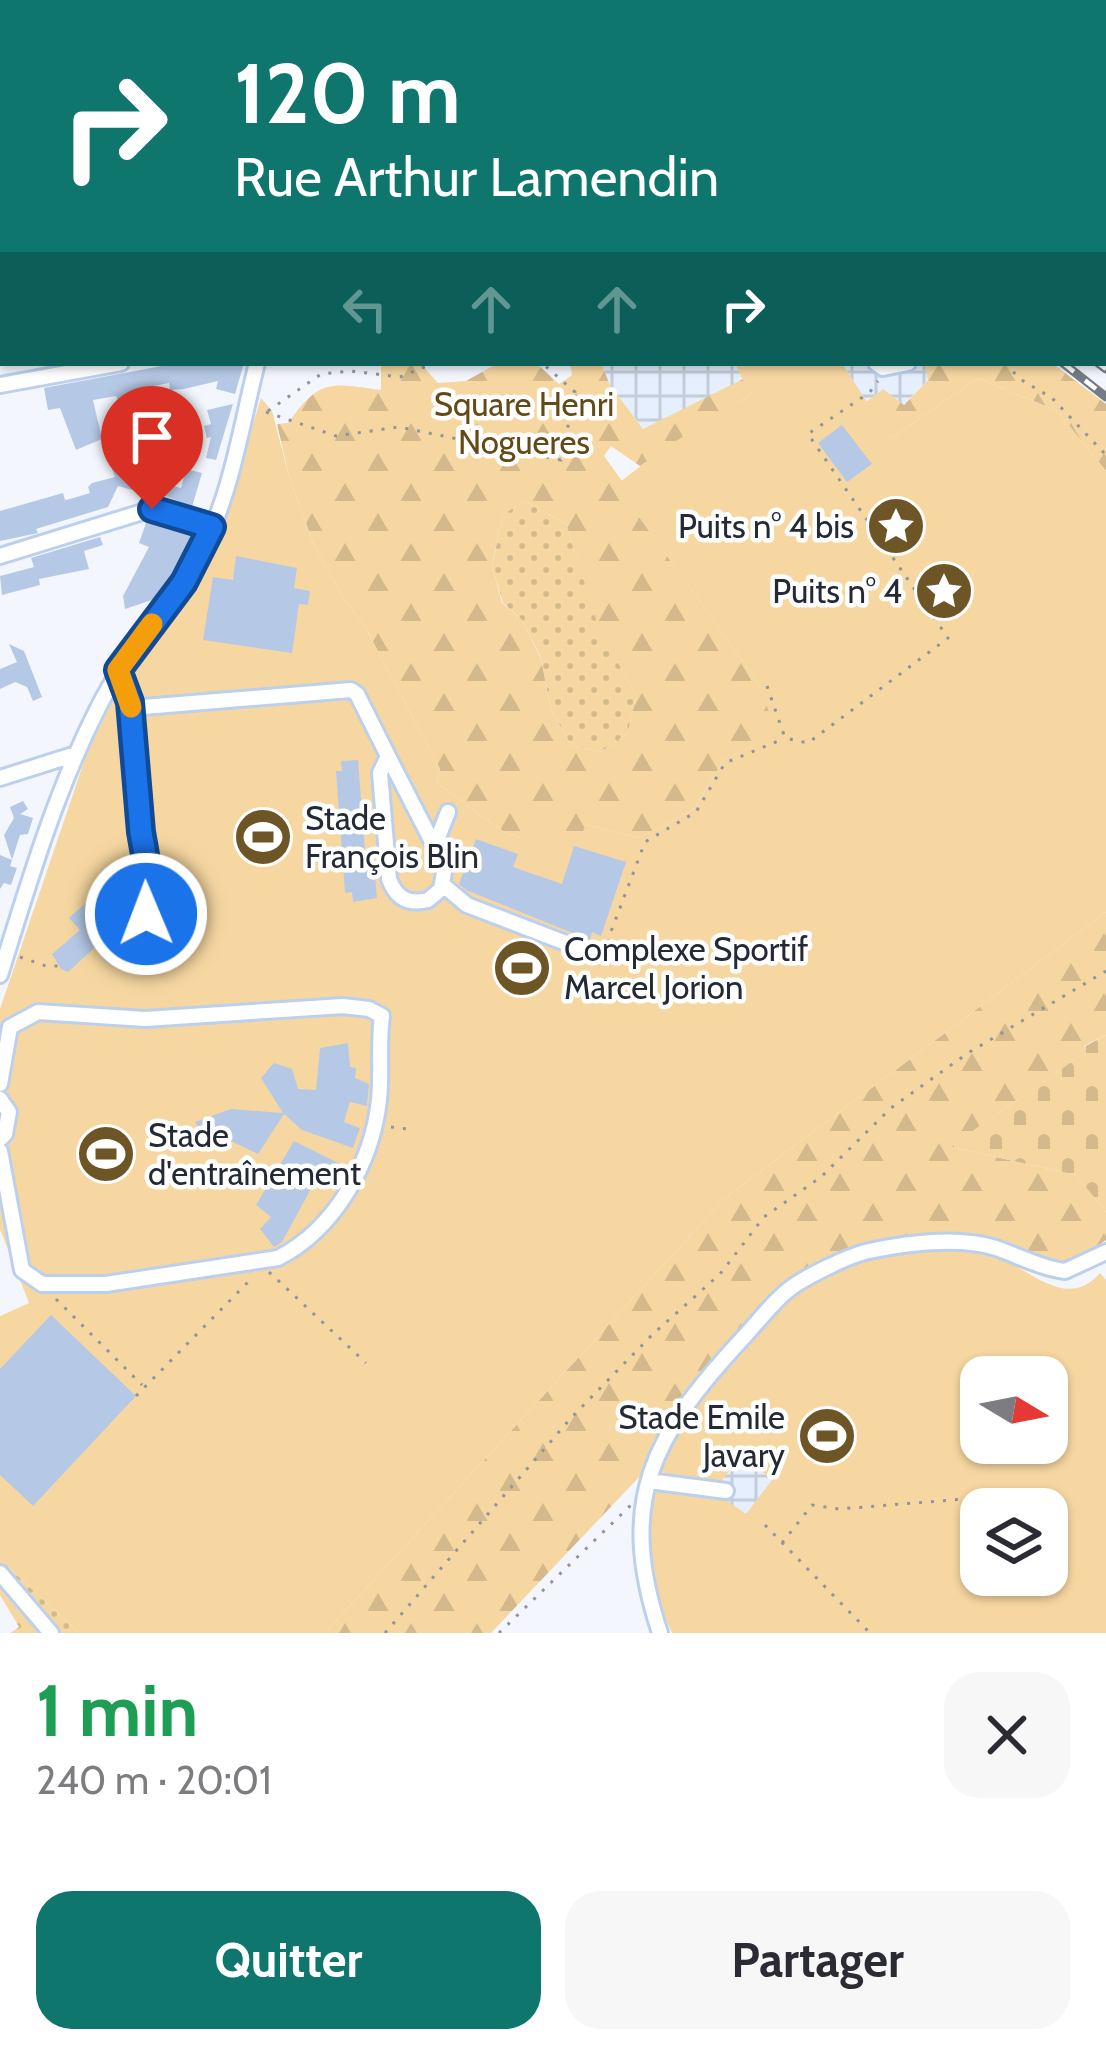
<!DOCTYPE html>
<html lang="fr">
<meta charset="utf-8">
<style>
:root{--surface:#fff;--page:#f7f7f7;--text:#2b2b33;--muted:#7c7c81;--accent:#0f766e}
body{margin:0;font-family:Cabin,sans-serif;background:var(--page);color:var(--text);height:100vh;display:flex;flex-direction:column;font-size:45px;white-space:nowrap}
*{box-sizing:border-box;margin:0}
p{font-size:39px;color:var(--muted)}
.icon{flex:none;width:66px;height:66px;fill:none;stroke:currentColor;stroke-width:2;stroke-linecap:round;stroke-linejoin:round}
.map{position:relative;height:1633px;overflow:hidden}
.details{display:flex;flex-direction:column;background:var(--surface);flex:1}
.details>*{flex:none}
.guide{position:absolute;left:0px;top:0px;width:1107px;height:366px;box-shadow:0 3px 9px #0004;background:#0f766e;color:#fff;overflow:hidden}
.needle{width:78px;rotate:100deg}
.fabs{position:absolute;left:960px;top:1356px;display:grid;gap:24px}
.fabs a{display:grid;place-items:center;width:108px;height:108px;border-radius:24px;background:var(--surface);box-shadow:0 3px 9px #0004;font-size:60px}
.pin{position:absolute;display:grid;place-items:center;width:102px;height:102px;color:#fff;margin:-123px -51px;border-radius:50% 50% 50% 0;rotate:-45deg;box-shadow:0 0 12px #0007}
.pin .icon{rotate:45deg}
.me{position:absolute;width:132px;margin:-66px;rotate:359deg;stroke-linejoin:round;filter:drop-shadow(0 0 9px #0008)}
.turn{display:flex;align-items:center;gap:42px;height:252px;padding:0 36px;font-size:54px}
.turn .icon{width:156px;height:156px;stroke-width:2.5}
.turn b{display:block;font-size:84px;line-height:102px}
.lanes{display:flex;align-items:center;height:114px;padding:0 36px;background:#0003;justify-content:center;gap:60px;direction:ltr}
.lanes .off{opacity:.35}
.round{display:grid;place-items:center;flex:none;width:126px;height:126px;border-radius:36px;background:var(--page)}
.head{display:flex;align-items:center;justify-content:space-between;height:204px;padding:0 36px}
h1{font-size:72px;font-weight:700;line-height:90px;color:#1e9e55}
.action{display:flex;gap:24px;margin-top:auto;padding:24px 36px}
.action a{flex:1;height:138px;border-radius:36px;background:var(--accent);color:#fff;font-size:48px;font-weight:700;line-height:138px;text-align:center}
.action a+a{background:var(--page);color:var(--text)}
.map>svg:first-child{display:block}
.industrial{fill:url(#industrial-grid)}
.green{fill:url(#green-dots)}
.forest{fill:url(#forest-firs);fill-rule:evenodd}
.cemetery{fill:url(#cemetery-stones)}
.pitch{fill:#f6d7a1;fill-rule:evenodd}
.building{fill:#b5c9e6}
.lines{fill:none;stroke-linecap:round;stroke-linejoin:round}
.minor-casing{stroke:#bcd0ed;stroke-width:20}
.path{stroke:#8f959d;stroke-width:3;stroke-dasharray:3 9;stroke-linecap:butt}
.minor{stroke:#fff;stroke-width:14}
.rail-casing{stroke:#757b84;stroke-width:9}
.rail{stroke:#fff;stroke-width:4.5;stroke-dasharray:14;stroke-linecap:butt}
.route-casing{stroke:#114b97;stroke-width:30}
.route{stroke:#1a73e8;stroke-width:21}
.slow{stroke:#f59e0b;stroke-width:21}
.labels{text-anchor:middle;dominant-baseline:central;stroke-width:9;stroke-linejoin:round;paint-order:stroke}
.park-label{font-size:33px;fill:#634916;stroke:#fff}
.poi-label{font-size:33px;fill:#232a35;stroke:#fff;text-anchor:end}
</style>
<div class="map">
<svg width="1106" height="1633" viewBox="0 0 1106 1633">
<defs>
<pattern id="industrial-grid" width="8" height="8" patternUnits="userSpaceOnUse" patternTransform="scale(3)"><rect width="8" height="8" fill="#e5effd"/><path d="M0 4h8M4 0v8" fill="none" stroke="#c4cdd9"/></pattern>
<pattern id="green-dots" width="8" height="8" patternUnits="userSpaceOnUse" patternTransform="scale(3)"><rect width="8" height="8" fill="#f6d7a1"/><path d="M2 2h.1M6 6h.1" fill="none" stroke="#d3b98b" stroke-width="1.8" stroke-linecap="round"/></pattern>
<pattern id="forest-firs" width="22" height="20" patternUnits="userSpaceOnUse" patternTransform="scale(3)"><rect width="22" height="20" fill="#f6d7a1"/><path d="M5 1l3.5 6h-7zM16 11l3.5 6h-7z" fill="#d3b98b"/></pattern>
<pattern id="cemetery-stones" width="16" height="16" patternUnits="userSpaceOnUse" patternTransform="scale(3)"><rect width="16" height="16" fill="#f6d7a1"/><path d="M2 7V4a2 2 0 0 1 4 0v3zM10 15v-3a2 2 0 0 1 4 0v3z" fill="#d3b98b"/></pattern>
</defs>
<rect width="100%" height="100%" fill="#f3f7fd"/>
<path class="industrial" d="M601 363H735L751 394 660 451 610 385Z
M842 363H931L926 366 928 380 903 405 883 389 866 402Z
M743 1455 772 1480 747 1515 656 1479 659 1471 677 1479Z"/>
<path class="green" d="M525 501 566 524 598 624 636 696 628 733 601 752 571 745 551 710 541 658 522 620 503 603 492 566 503 514Z
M0 1559 79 1633H10L19 1627 0 1595Z"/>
<path class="forest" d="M381 363H420L438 383 466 381 498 363H536L559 384 572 375 570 363H601L610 385 643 429 743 379 751 394 640 466 611 446 604 456 622 481 617 486 757 681 778 732 724 760 694 809 640 838 586 825 581 838H520L504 832 437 783 440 769 363 623 345 601 313 543 289 476 277 424 288 423C320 378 330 383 381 390ZM525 501 566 524 598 625 636 696 628 733 601 752 571 745 551 710 541 659 522 620 502 603 492 565 503 514Z
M931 363H1052L1106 404V471L1057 411 978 378 890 439 866 402 883 389 904 405 928 380 925 366Z
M1106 912V1035L1084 1046 1086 1051 1073 1061 966 1136 964 1133 952 1147 1076 1175 1106 1212V1240L1077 1260 1062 1262 984 1238 830 1261 704 1375 667 1423 643 1473 491 1633H325L725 1198Z"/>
<path class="cemetery" d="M1106 1035V1212L1076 1175 952 1147 963 1133 967 1135 1073 1061 1085 1051 1084 1047Z"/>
<path class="pitch" d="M735 363H842L890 439 978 378 1057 411 1106 471V912L725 1198 325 1633H79L0 1559V1316L29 1303 0 1229V1009L86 756 112 701 193 588 215 547 261 398 272 411 289 476 313 543 345 601 363 623 440 769 437 783 504 832 520 838H580L586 825 640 838 694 809 724 760 777 732 757 681 616 485 660 451 750 395Z
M951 1247C964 1249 978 1248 990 1253 1027 1266 1066 1313 1100 1273L1106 1280V1633H672C650 1588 644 1536 654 1487L720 1496 746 1514 772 1480 743 1455 718 1485 677 1479 659 1471C665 1457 670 1441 677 1428 697 1395 776 1302 808 1283 849 1258 904 1251 951 1247ZM981 1377H1047V1443H981ZM981 1509H1047V1575H981Z"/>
<path class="building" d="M178 363H244L235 394 216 389 218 381 184 389 170 390 169 383 148 387 152 404 132 409 122 408 116 396 93 400 102 439 76 450 60 408 48 410 44 388Z
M233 404 216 460 206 458 211 437 207 438 204 426 211 424 207 410Z
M842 425 872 464 847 482 818 443Z
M124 433 132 464H139L151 495 118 486 108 507 36 529 38 533 0 541V511L63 493 65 500 70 499 90 493 88 487 92 483 115 477 112 469 120 466 112 436Z
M186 469 202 473 192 507 163 495 165 484 181 488Z
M152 521 196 534 158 598 125 609 123 596 149 547 139 543 146 523Z
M100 537 103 545 84 551 89 569 39 579 40 585 2 595 0 576 34 567 31 558Z
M236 556 297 568 294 588 310 591 308 605 299 604 292 653 203 640 213 577 233 580Z
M9 644 24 651 42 697 33 701 27 687 15 682 0 689V669L17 662Z
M358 760 365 850H373L377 898 353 902 352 892 345 893 336 771H342L341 761Z
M23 801 28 809 20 814 33 818 28 834 20 835 12 860 10 866 17 868 11 885 4 883 0 889V855L12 860 4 835 14 818 10 807Z
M476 839 518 854 513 867 562 884 574 846 626 862 601 936 592 932 590 940 466 890 459 884Z
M119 873 140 897 137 909 68 972 61 969 52 954 80 930 69 918Z
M348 1043 350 1067 356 1068 355 1078 369 1084 367 1106 350 1102 344 1122 360 1128 353 1148 302 1130 284 1114 258 1154 214 1133 205 1138 195 1122 231 1109 283 1113 261 1078 274 1063 292 1069 298 1089 316 1090 320 1048Z
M294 1141 342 1165 332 1184 318 1176 282 1242 274 1247 260 1229 271 1217 256 1205Z
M51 1315 136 1396 33 1506 0 1475V1369Z"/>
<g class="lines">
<g class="minor-casing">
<path id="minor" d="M736 0 739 3
M14 3 17 0
M118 3 119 0
M249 3 250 0
M386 3 387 0
M936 3 939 0
M2 18 3 16
M0 30 3 31
M1104 42 1106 41
M1104 182 1106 181
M0 266 3 267
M876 363 883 368 908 363
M0 385 121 363
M0 556 152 509 212 527
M131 708 351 690 357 694 388 756
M388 756 445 867 441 889 428 900C408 905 396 898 389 879L380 773Z
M0 778 76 754
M435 845 448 812
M443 885 467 905 592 953
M112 954 147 914 152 894 140 821 130 702 118 671
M0 975C28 885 55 793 98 708 125 653 170 609 199 556 231 498 241 426 257 363
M0 1084 10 1027 38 1012 145 1019 343 1006 369 1009 382 1016C378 1044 382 1072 379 1100 372 1163 335 1229 278 1258L106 1284H42L22 1270 0 1151
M0 1099 9 1112 5 1134 0 1139
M649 1481 726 1491
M0 1573 51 1633
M660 1633C616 1500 653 1435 743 1338 757 1323 771 1304 787 1291 802 1278 850 1255 869 1251 908 1243 957 1236 996 1248 1019 1256 1041 1268 1065 1271L1106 1252"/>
</g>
<path class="path" d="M1104 285 1106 286
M1005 363 1020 379 1052 398 1106 455
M268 411 321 374 351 371 400 377 434 363
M266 412 336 436 399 427 561 460 575 392 542 363
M880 536 894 527
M927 604 941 594
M767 686 785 738 808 743 948 638 808 434 870 392 878 381
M607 942 645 842 696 812 725 763 783 739
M20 957 46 966H58
M391 1127 407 1129
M269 1272 366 1363
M56 1299 142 1385
M136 1396 252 1278
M765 1525 870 1633
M782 1543 812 1505 839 1509 1040 1493
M385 1633 571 1418 653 1334 720 1274 764 1217 821 1177 891 1108 968 1053 1106 971
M499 1633 631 1505"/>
<use href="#minor" class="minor"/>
<g class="rail-casing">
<path id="rail" d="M587 0 591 3
M1063 363 1106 397
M1098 363 1106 369"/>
</g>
<use href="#rail" class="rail"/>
</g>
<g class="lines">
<g class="route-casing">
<path id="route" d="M146 914 152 894 141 832 130 702 118 670 184 582 212 527 152 509"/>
</g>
<use href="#route" class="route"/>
<path class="slow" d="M131 707 118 670 152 624"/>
</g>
<defs>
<g id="sight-disc" transform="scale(3)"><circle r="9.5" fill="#6e5526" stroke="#fff"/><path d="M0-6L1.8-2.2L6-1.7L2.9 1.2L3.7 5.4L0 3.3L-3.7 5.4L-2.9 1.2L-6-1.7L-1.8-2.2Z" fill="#fff"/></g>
<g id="stadium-disc" transform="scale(3)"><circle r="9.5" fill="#6e5526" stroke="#fff"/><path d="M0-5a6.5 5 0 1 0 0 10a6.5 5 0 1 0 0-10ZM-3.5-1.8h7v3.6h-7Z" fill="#fff"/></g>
</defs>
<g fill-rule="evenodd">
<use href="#sight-disc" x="896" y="526"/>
<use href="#sight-disc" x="944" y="591"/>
<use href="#stadium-disc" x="263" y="837"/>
<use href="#stadium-disc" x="522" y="968"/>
<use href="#stadium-disc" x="106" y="1154"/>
<use href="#stadium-disc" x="827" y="1436"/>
</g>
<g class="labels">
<g class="park-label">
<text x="524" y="404">Square Henri<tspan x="524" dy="38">Nogueres</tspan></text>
</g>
<g class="poi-label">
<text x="854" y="526">Puits n° 4 bis</text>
<text x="902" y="591">Puits n° 4</text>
<text x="305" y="818" text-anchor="start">Stade<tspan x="305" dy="38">François Blin</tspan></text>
<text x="564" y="949" text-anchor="start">Complexe Sportif<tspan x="564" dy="38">Marcel Jorion</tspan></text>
<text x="148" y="1135" text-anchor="start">Stade<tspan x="148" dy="38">d'entraînement</tspan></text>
<text x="785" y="1417">Stade Emile<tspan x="785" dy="38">Javary</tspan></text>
</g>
</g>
</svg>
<div class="fabs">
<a><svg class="needle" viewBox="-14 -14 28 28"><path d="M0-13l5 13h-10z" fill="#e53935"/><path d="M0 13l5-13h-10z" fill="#7c7c81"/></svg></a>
<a><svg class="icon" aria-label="layers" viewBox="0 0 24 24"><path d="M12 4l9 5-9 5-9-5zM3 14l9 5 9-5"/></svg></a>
</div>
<div class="pin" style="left:152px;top:509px;background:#d93025"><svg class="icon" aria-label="arrive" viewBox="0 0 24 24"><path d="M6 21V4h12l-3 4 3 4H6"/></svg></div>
<svg class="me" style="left:146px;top:914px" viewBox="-20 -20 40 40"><circle r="17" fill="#1a73e8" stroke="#fff" stroke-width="3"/><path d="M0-11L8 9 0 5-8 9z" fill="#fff"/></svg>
<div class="guide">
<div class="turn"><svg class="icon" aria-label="right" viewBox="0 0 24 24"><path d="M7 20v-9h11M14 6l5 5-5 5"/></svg><div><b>120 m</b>Rue Arthur Lamendin</div></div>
<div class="lanes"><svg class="icon off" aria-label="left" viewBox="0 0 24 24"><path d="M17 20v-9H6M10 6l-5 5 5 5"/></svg><svg class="icon off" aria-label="ahead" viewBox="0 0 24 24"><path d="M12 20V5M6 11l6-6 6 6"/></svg><svg class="icon off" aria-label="ahead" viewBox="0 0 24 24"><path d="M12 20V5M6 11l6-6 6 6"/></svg><svg class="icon" aria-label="right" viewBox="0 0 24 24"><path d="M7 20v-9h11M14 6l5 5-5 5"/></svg></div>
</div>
</div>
<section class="details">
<div class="head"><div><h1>1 min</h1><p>240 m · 20:01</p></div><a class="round"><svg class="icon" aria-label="close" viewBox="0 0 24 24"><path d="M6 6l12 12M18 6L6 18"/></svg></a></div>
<div class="action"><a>Quitter</a><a>Partager</a></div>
</section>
